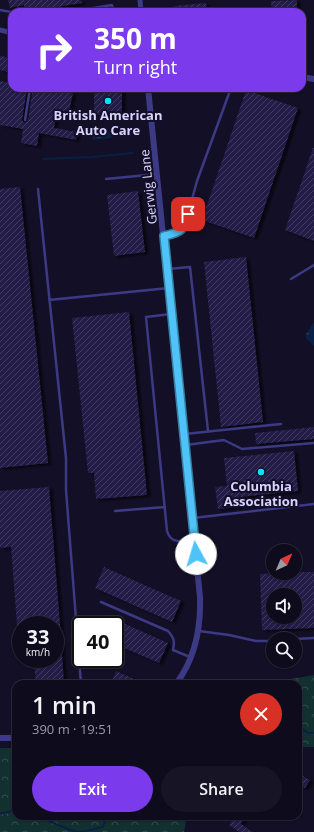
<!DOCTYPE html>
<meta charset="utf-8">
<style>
:root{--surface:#0e0b1c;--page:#171425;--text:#f1f3f6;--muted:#9b9ba3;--line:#2e2b3b;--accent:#7c3aed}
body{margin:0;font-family:"Open Sans",sans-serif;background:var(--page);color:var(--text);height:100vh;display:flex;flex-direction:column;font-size:15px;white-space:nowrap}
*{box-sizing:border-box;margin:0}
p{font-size:13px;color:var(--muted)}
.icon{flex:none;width:22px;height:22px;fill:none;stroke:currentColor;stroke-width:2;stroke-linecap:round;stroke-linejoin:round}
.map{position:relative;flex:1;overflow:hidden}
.panel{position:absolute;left:12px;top:680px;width:290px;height:140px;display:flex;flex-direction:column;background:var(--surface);border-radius:12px;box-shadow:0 1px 3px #0004,0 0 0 1px var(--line)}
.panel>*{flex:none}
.banner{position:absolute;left:8px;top:8px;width:298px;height:84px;border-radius:12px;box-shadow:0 1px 3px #0004,0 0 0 1px var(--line);background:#7c3aed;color:#fff;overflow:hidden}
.needle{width:26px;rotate:44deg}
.buttons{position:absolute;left:266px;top:544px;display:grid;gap:8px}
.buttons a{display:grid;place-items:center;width:36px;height:36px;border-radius:50%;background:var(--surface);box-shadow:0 1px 3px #0004,0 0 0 1px var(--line);font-size:20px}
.speed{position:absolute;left:12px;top:616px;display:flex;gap:8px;font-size:20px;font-weight:700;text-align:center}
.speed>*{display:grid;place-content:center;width:52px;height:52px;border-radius:50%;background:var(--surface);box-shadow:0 1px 3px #0004,0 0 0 1px var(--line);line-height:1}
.speed small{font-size:10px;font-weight:400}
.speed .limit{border:2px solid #111;border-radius:6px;background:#fff;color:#111}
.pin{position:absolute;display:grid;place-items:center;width:34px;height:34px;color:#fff;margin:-17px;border-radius:8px;box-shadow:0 2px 6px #0006}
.me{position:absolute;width:44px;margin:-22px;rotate:354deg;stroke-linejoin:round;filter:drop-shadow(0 0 3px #0008)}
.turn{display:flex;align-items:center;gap:14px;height:84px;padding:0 20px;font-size:18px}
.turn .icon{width:52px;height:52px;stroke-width:2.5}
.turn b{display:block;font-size:28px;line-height:34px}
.round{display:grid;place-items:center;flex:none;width:42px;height:42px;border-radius:21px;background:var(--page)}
.overview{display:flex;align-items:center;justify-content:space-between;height:68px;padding:0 20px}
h1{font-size:24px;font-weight:600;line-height:30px}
.primary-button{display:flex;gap:8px;margin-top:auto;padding:8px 20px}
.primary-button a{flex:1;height:46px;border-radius:24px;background:var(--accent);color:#fff;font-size:16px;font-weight:600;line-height:46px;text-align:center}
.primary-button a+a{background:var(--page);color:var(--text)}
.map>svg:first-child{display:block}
.forest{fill:url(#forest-crowns)}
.water{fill:url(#water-ripples)}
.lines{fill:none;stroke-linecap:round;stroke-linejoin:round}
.stream{stroke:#0a1f44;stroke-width:2}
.building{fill:url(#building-hatch);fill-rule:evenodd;filter:url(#shadow)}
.service{stroke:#3d3a85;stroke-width:2.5}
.minor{stroke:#3d3a85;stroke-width:5}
.tertiary{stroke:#3d3a85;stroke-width:6}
.route-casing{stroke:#337fa1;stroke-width:10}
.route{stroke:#4fc3f7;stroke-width:7}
.poi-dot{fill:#00e5ff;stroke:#130f26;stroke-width:1.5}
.labels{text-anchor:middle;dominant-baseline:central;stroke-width:4;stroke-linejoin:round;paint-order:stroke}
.poi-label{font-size:13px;font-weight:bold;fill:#d9d4ff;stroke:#130f26}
.street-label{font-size:13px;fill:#d9d4ff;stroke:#130f26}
</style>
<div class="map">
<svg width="314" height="832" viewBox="0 0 314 832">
<defs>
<pattern id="forest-crowns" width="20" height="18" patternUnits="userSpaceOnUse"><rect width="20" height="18" fill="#12302f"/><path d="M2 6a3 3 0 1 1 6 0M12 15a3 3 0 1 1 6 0" fill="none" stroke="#344d4e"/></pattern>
<pattern id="water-ripples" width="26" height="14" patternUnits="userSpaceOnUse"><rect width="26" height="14" fill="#0a1f44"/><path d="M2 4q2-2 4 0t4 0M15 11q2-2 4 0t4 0" fill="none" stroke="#2d3f60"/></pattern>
<pattern id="building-hatch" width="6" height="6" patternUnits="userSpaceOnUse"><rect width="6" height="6" fill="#241b47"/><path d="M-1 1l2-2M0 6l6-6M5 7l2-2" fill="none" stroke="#433b63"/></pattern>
<filter id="shadow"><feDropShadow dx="3.5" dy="2" stdDeviation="1" flood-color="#0009"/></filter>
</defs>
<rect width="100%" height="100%" fill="#130f26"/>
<path class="forest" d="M314 675V747H298V684H263Z
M0 748H16V816H193L186 821 184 832H0Z"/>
<path class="water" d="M95 130 113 131 115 132 114 135 110 138 93 140 89 133Z
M314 322V346L306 338V334Z"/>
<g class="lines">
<path class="stream" d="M43 159 92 157 133 153
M298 726 308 733H314
M0 813H4L16 810
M40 816C46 820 71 831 78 832 86 832 95 828 103 827L106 816"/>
</g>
<path class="building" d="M8 0H81L82 3 38 10V7L24 10V5L10 8Z
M297 0V12H272L271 1Z
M206 3 207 12H174V6Z
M0 56 12 58V73L0 70Z
M0 81 12 83V88H27L22 120 24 123 28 120 33 88H42L73 93 69 112 57 110 54 128 77 132 76 140 39 133 37 146 21 143 23 129 0 125Z
M94 88H122V115H94Z
M246 90 298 108 254 238 202 220Z
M313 148H314V241L285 230Z
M20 187 48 463 0 468V189Z
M138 191 145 252 114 256 107 195Z
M246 257 263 422 221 427 204 262Z
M129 312 147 495 96 499 94 473H88L72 318Z
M314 427V439L256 444 255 433Z
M294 451 298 491 239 497 240 507 218 509 215 487 227 486 224 458Z
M49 487 60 625 64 684H36L34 659H55V625H17L11 547 0 548V491Z
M104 567 181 601 172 622 95 588Z
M295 572H314V628L262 630 260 574ZM273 595H295V617H273Z
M105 615 168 643 159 663 115 644V625H100Z
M116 671 145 684H111Z
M301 775 310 780 305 788 298 785V780Z
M235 816H239L244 819 241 824 253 832H239L229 825Z"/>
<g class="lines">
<path class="service" d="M0 10 11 12
M217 10V12
M69 12 112 5 114 12
M9 31 11 12
M25 120 30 88
M106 179 157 174
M38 189 66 458V490L81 684
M164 236C173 234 180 234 185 225L197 181 231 88
M168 269 190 267 208 431
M291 279 314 265
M49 300 169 288
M171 314 146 317 167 531C171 545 183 541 194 539
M185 434 281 424
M186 445 224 440 242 449 314 443
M115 511 165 507
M193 518 314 504
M101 602 168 631C174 638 175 641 173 650L190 657
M199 631 229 635 256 641H273
M295 639 314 638"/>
<path class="minor" d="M140 0 141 12
M0 30 12 33"/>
<path class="tertiary" d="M302 77 314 79
M148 88 200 597C201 628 195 659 176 684
M0 738H16"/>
</g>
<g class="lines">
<g class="route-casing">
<path id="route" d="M188 214C184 231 181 232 164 236L196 554"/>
</g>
<use href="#route" class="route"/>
</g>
<g class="poi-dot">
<circle cx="108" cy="101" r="4"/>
<circle cx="261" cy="472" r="4"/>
</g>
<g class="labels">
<g class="poi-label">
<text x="108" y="115">British American<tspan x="108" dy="15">Auto Care</tspan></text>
<text x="261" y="486">Columbia<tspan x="261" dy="15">Association</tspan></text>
</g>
<g class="street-label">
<text transform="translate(148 187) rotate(-96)">Gerwig Lane</text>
</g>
</g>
</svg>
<div class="buttons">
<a><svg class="needle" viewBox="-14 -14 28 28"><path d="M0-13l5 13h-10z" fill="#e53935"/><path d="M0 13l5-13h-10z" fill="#9b9ba3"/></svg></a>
<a><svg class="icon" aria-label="sound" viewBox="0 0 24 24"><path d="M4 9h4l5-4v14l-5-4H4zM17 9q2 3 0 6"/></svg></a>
<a><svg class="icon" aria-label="search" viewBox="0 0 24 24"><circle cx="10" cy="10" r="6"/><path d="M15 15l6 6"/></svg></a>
</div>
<div class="speed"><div>33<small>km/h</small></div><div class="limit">40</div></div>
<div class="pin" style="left:188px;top:214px;background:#d93025"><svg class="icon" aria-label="arrive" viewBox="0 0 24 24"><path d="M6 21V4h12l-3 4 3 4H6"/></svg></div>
<svg class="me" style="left:196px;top:554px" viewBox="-20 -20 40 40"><circle r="19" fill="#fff"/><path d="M0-13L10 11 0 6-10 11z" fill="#4fc3f7"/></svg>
<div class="banner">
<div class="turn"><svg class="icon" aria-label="right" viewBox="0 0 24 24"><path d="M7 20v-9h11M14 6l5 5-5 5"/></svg><div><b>350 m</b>Turn right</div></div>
</div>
<section class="panel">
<div class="overview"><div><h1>1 min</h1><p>390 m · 19:51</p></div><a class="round" style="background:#d93025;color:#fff"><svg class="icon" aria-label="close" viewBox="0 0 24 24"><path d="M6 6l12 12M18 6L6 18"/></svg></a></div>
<div class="primary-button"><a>Exit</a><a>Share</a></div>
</section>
</div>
